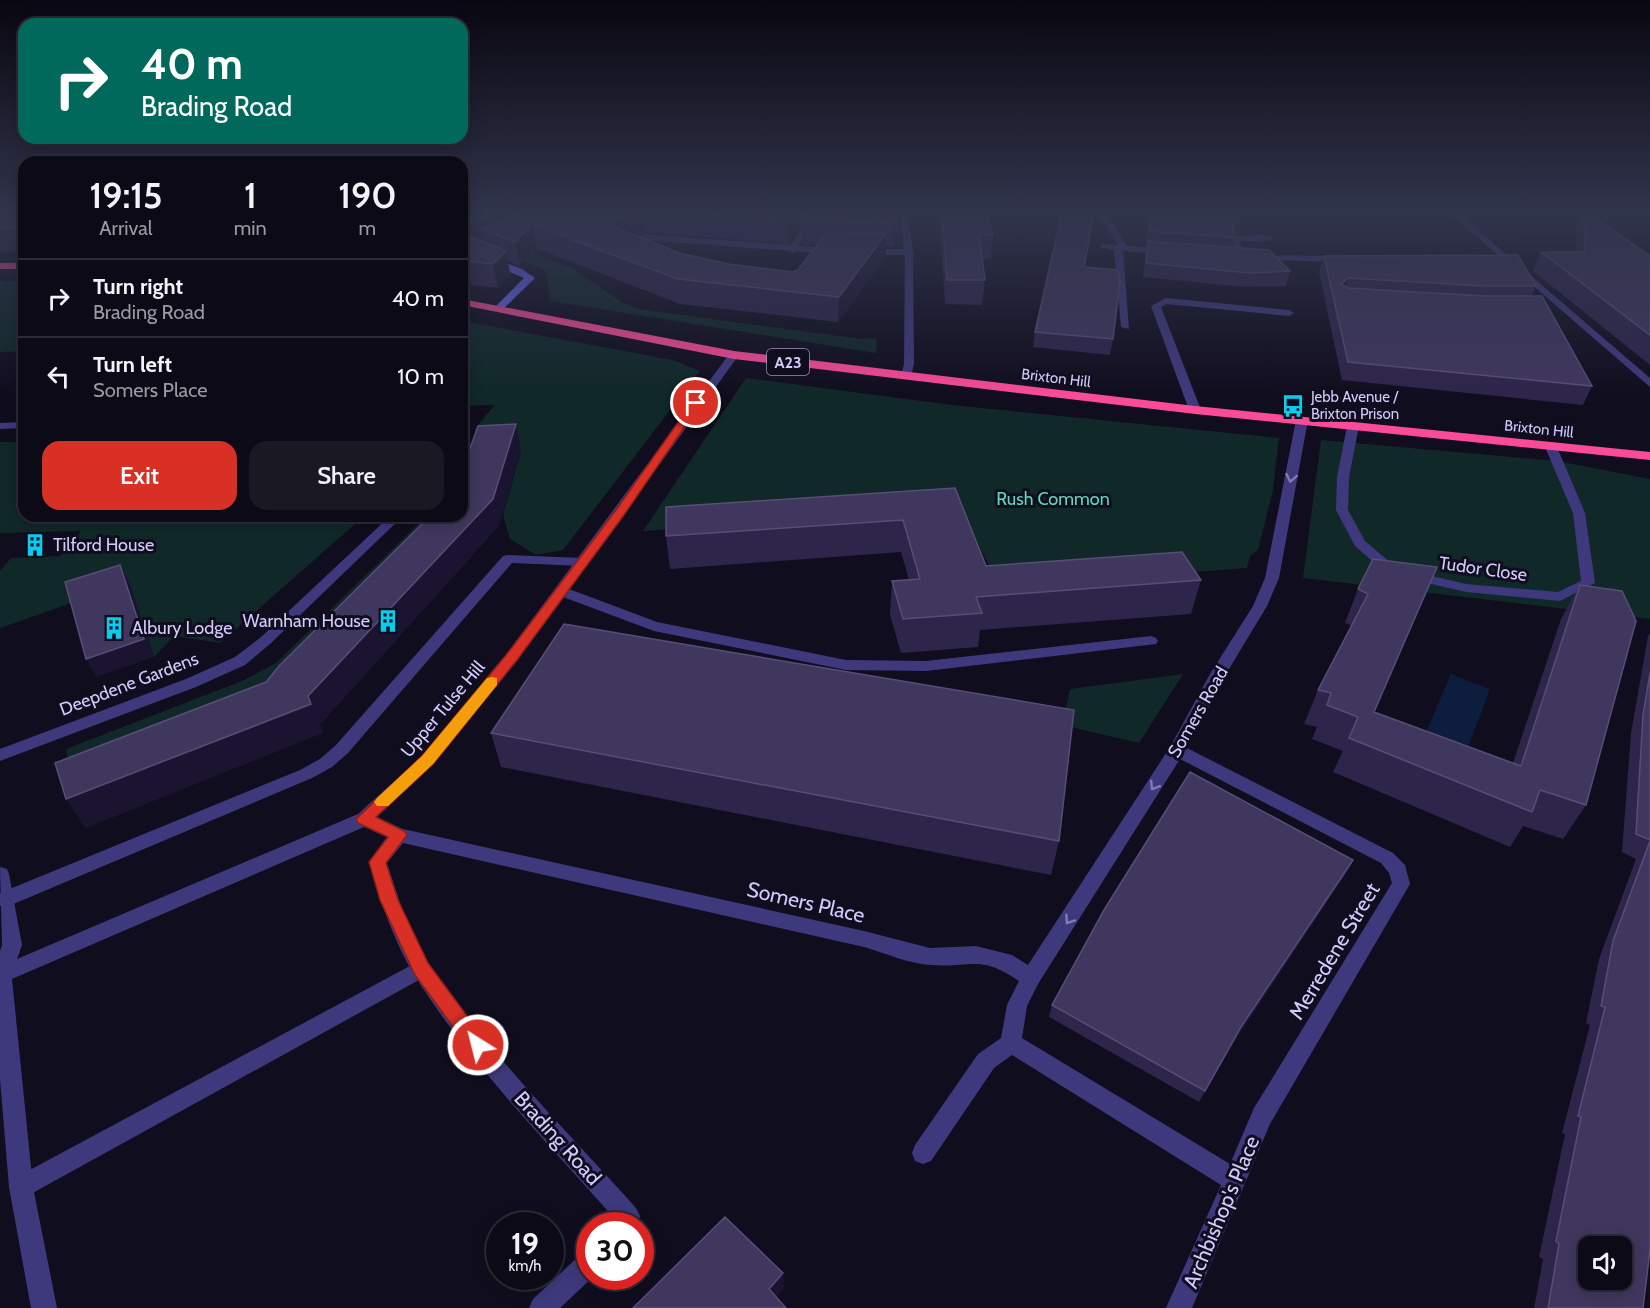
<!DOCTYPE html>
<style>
:root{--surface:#0c0a16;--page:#1a1823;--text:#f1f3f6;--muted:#9a9aa1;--line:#2c2b35;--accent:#d93025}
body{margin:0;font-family:Cabin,sans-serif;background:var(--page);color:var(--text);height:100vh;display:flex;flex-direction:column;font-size:22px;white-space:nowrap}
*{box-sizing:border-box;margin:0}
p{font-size:20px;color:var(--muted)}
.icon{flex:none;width:33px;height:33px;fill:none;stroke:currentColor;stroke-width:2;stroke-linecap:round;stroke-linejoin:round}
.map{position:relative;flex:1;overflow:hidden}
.details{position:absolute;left:18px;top:156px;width:450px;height:366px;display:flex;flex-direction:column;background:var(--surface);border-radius:18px;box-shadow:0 3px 15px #0003,0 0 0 2px var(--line)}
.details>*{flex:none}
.banner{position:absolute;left:18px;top:18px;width:450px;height:126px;border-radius:18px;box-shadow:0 3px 15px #0003,0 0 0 2px var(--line);background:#00695c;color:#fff;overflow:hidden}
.tools{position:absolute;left:1578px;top:1236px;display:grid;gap:12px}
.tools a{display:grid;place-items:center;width:54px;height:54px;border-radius:12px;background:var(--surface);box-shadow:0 3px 15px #0003,0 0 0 2px var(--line);font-size:30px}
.speed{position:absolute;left:486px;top:1212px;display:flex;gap:12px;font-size:30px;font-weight:700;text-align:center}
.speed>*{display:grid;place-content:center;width:78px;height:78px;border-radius:50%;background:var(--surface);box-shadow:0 3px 15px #0003,0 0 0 2px var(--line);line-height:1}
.speed small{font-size:15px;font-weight:400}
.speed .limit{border:9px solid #d22;background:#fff;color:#111}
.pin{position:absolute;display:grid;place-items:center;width:51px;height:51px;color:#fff;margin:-26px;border:3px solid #fff;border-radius:50%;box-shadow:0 2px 6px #0007}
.me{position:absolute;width:66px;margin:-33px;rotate:324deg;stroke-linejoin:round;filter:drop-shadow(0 0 4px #0008)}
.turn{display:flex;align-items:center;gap:21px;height:126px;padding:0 24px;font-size:27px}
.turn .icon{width:78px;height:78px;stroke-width:2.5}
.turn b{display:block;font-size:42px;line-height:51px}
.eta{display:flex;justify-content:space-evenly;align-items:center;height:102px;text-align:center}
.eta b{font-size:36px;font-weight:600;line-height:42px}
.primary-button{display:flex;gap:12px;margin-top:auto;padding:12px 24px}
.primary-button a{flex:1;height:69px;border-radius:18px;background:var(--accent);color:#fff;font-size:24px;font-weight:600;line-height:69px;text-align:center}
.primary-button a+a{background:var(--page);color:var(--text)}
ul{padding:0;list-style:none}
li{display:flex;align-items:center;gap:18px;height:78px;padding:0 24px;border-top:2px solid var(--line)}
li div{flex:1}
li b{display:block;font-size:22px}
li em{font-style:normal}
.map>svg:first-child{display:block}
.green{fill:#102828}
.water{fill:#0c1d3d}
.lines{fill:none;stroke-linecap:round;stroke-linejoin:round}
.lane{fill:#3e397c;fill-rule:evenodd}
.street{fill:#3e397c;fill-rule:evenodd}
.secondary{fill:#6e66fa;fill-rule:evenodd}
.highway{fill:#f94b98;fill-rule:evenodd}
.wall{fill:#2e254b}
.shaded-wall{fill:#1b1431}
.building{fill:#40375e;stroke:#574e77;stroke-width:1.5;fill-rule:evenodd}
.oneway{stroke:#817bb6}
.route{fill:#d93025;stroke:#8d1f18;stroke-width:1.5}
.slow{fill:#f59e0b}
.labels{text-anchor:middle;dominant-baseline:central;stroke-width:6;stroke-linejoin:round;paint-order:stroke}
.far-street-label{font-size:15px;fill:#d3cbfd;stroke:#100d1e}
.far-poi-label{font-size:15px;fill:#d3cbfd;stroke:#100d1e;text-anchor:start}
.shield{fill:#100d1e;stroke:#9892ba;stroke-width:1.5}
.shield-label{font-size:16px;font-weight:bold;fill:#d3cbfd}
.park-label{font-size:18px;fill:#5bdabe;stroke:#100d1e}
.poi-label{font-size:18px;fill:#d3cbfd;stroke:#100d1e;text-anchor:start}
.street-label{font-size:18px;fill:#d3cbfd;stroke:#100d1e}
.near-street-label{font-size:21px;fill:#d3cbfd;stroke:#100d1e}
</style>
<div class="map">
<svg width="1650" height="1308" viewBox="0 0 1650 1308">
<rect width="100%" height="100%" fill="#100d1e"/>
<path class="green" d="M519 247 573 269 623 303 638 309 861 339 877 338 876 353 550 301 546 271 500 251Z
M0 281 24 282V351L0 352Z
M462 321 673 360 700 371 563 550 536 555 510 539 503 515 521 451 494 428 476 427 495 405 462 406Z
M746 378 952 405 1279 438 1273 490 1258 550 1250 556 1247 568 999 586 961 509 643 531Z
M1321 440 1557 461 1650 479V619L1303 578Z
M0 442H24V516H364L220 643 174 636 154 657 129 583 0 628V571L11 558 60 556 81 531 0 533Z
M418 524 445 527 292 694 74 792 66 749 242 681 276 663Z
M1183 674 1139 743 1062 725 1070 689Z"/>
<path class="water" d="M1451 674 1490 689 1462 763 1420 746Z"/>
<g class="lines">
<path class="lane" d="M796 212H804L810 227 795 252 792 253 788 250 802 227Z
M1097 212H1105L1127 246 1164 248 1168 251 1164 254 1123 251 1129 329 1121 327 1114 250 1099 247 1103 244 1118 245Z
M1448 212H1457L1650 378V387Z
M1231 236 1269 235 1273 238 1269 241H1239L1245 258 1241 261 1237 258Z
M1257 255 1341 256 1345 259 1341 262 1254 260 1253 258Z
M1353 423 1359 426 1349 477 1348 510 1365 541 1397 568 1466 584 1558 592 1581 581 1573 513 1545 447 1551 443 1557 447 1585 513 1595 583 1560 601 1466 592 1387 574 1355 546 1336 510 1337 477 1347 426Z
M508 555 582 558 589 562 582 566 512 563 348 753 332 767 312 778 11 905 0 906V893L300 770 320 759 336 745 503 556Z
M421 960 428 963 431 969 428 975 29 1195 21 1199 13 1195 9 1187 13 1179Z"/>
<path class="street" d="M899 212H907L913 252 914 364 911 376 906 379 901 376 904 364 905 255H867L863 252 867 249H904Z
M644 234 831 248 835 251 831 254 645 240 623 248 619 245Z
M1166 298 1289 310 1294 313 1289 316 1167 304 1161 307 1201 410 1195 413 1189 410 1151 306Z
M734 352 739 355 569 589 657 622 846 660 926 661 1151 636 1156 638 1158 641 1156 644 926 671 846 670 654 631 563 597 517 661 434 764 377 817 403 829 864 931 930 948 976 946 1012 955 1028 965 1170 747 1210 674 1253 606 1265 578 1296 420 1302 417 1306 418 1308 420 1279 578 1267 606 1226 674 1187 748 1393 853 1405 865 1410 884 1270 1124 1192 1308H1166L1221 1185 1012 1055 994 1068 931 1161 923 1164 915 1161 912 1153 915 1145 978 1054 1001 1038 1007 1005 1019 981C979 954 973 968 931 965 909 964 885 953 864 947L403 843 387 863C398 897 409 935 429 964 488 1053 565 1129 636 1208L640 1216 637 1226H613L615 1219C546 1141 471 1065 415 976 395 944 379 898 369 862L387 837 364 827 12 979 33 1187 57 1308H31L9 1187 0 1079V951L2 945 0 867 7 869 9 874 22 945 17 959 358 814 422 756 507 653 730 353ZM1180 759 1381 863 1389 873 1392 883 1254 1108 1230 1164 1022 1038 1027 1006 1038 984Z
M24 422V428L0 429V423Z
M390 516H403L270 644 245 665 196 687 0 761V749L186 679 235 657 260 638Z
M590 1251V1276H594L560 1308H529L533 1299 581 1254Z"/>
<path class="secondary" d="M462 246 522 269 535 278 502 310H496V306L524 278 462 252Z"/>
<path class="highway" d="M0 263H24V269H0Z
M462 299 734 351 1195 406 1650 452V460L1195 414 734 359 462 305Z"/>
</g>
<path class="wall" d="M0 212H24V252L0 251Z
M462 212H799L800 227 789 244 644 232 636 236 679 253 728 264 793 272 798 270 817 245H802V222L806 214 805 212H901L900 237 893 247 886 246V257L838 322 680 304 536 248 519 266 508 261 510 275 498 288 462 284Z
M909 212H918L911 222Z
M939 212H986L993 235 991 259H982L985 280 982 305 945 304Z
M1107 212H1234L1233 213 1240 220 1237 234H1235L1236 238 1234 247 1290 271 1286 286 1245 287 1143 277 1147 245H1146L1149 214H1109Z
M1584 212H1587L1650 256V365L1533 271 1541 252H1576L1577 228Z
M1094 214 1085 267 1113 339 1110 355 1033 347 1035 332Z
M1324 256 1536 286 1532 296 1592 386 1583 405 1342 380 1319 272Z
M955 488 986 566 1201 580 1191 614 980 630 978 647 901 653 890 615 892 581 909 580 901 552 670 569 666 536Z
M1373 559 1374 712 1513 763 1561 619 1580 585 1586 805 1563 839 1523 826 1510 847 1333 772 1343 751 1312 739 1317 727 1304 724 1318 690 1352 626 1345 623 1358 589Z
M1650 633V1250L1643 1308H1534L1543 1259 1539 1257 1565 1134 1562 1133 1590 1025 1586 1023 1599 959 1636 859 1622 852 1631 733 1648 636Z
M491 733 1059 841 1051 875 501 767Z
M1353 860 1347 872 1236 1039 1199 1102 1049 1017 1052 1005Z"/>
<path class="shaded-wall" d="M500 212H581L480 229 483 243 472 248 467 224Z
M635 212H642L644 232 614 246 611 223Z
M794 212H799L800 227 789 244 788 221Z
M911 212H918L911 222Z
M901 214 900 237 893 247 894 223Z
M1240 220 1237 234 1229 237 1232 223Z
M532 225 536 248 519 266 515 242Z
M886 233V257L838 322 839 297Z
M506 251 510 275 498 288 493 264Z
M1349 278 1343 295 1341 284Z
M516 424 521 450 499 526 320 725 323 733 86 828 66 799 308 696 493 499Z
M120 565 129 582 154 657 96 677 86 659Z
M1353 860 1347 872 1236 1039 1199 1102 1205 1091 1241 1027Z
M783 1273 784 1288 770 1304 769 1289Z"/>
<path class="building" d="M0 212H24V229L0 228Z
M462 212H500L467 224 462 223Z
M527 212H635L611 223 612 226 679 253 728 264 793 272 798 270 827 232 886 233 839 297 678 279 532 225 515 242 480 229Z
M676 212H794L788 221Z
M807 212H901V214L894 223 802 222Z
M942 212H986L993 235H979L985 280H947Z
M1062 212H1094L1084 267 1118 270 1120 281 1113 339 1035 332Z
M1150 212H1232L1240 220 1232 223 1236 238 1149 231Z
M1585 212H1587L1650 256V335L1541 252H1585Z
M462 233 506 251 493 264 462 260Z
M1148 241 1269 250 1290 271 1249 273 1146 263Z
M1518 255 1536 286H1484L1349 278 1341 284 1348 288 1484 296H1542L1592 386 1348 362 1324 256Z
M516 424 493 499 308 696 311 704 66 799 55 763 266 682 280 665 428 518 445 521 446 516H462V471L478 426Z
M955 488 986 566 1182 552 1201 580 976 597 982 613 903 619 892 581 920 579 903 520 666 536V507Z
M1373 559 1437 567 1374 712 1521 766 1580 585 1622 591 1636 621 1586 805 1540 790 1532 812 1349 738 1358 717 1327 705 1331 693 1318 690 1368 594 1358 589Z
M120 565 144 639 86 659 65 582Z
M564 624 1074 710 1059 841 491 733Z
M1650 673V840L1636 834 1643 715Z
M1190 772 1353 860 1241 1027 1205 1091 1052 1005 1104 910Z
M1650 841V1250L1643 1308H1548L1559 1244 1556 1241 1581 1117 1578 1116 1605 1007 1601 1006 1613 941ZM1588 1246H1622V1280H1588Z
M725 1217 783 1273 769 1289 786 1308H633Z"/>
<defs><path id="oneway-chevron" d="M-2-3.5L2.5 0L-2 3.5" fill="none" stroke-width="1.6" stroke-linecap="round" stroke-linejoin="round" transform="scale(1.5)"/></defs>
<g class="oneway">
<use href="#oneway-chevron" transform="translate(1291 478) rotate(101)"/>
<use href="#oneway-chevron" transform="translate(1154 786) rotate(122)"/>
<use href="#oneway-chevron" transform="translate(1069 920) rotate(124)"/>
</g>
<linearGradient id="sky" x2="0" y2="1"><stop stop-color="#090710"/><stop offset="0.54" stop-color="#31354c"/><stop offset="1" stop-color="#31354c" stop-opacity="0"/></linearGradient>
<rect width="1650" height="395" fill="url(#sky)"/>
<path class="route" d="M693 401 701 403 624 515 517 660 433 764 376 817 404 831 407 835 386 863 398 900 428 963 484 1039 487 1045 484 1051 478 1054 471 1051 415 975 380 900 369 862 388 837 358 823 356 819 422 756 507 654 616 510Z"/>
<path class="slow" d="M492 677 497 678V685L433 764 388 806H377L374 802 377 798 422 756 487 678Z"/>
<defs>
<g id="bus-bare" transform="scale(1.8)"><path d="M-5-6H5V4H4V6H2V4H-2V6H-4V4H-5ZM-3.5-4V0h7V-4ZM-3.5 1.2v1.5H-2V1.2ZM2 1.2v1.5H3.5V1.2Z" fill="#08ceed" stroke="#100d1e" stroke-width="2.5" paint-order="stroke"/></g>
<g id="building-bare" transform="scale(1.8)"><path d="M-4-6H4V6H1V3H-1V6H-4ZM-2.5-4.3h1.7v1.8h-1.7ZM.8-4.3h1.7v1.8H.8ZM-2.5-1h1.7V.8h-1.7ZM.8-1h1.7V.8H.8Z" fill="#08ceed" stroke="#100d1e" stroke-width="2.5" paint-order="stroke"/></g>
</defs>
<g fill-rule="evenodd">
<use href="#bus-bare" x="1293" y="406"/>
<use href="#building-bare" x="35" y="545"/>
<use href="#building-bare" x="388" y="621"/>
<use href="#building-bare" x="114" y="628"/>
</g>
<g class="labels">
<g class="far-street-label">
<text transform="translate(1056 378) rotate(7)">Brixton Hill</text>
<text transform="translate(1539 429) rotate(6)">Brixton Hill</text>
</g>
<g class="far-poi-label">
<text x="1311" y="397">Jebb Avenue /<tspan x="1311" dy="17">Brixton Prison</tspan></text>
</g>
<rect class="shield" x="767" y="349" width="42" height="26" rx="4.5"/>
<g class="shield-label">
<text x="788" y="362">A23</text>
</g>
<g class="park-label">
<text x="1053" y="499">Rush Common</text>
</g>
<g class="poi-label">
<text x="53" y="545">Tilford House</text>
<text x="370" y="621" text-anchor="end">Warnham House</text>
<text x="132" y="628">Albury Lodge</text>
</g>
<g class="street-label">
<text transform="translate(1483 569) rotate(8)">Tudor Close</text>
<text transform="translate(129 684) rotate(-21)">Deepdene Gardens</text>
<text transform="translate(443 709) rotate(-50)">Upper Tulse Hill</text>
<text transform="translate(1198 712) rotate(-60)">Somers Road</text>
</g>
<g class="near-street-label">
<text transform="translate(806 902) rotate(13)">Somers Place</text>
<text transform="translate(1334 951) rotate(-59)">Merredene Street</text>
<text transform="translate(558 1138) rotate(48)">Brading Road</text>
<text transform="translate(1221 1212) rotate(-67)">Archbishop's Place</text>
</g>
</g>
</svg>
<div class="tools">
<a><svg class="icon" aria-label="sound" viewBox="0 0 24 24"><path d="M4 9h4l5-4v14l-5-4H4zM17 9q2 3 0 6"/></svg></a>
</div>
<div class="speed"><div>19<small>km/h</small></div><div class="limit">30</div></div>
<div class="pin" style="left:696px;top:403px;background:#d93025"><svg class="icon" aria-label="arrive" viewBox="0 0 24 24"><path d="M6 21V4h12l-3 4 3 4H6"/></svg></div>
<svg class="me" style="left:478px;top:1045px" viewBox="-20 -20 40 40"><circle r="17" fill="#d93025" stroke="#fff" stroke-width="3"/><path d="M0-11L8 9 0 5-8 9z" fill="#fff"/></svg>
<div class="banner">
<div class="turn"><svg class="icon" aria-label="right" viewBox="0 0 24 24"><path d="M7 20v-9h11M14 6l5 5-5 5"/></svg><div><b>40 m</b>Brading Road</div></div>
</div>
<section class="details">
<div class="eta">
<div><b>19:15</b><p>Arrival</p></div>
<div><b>1</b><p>min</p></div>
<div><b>190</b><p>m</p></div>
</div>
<ul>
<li><svg class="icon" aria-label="right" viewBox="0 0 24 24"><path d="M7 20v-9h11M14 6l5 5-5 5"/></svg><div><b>Turn right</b><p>Brading Road</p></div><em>40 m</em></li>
<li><svg class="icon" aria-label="left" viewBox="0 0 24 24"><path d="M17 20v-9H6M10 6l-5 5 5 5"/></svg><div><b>Turn left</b><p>Somers Place</p></div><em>10 m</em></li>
</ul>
<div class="primary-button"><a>Exit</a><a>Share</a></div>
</section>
</div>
